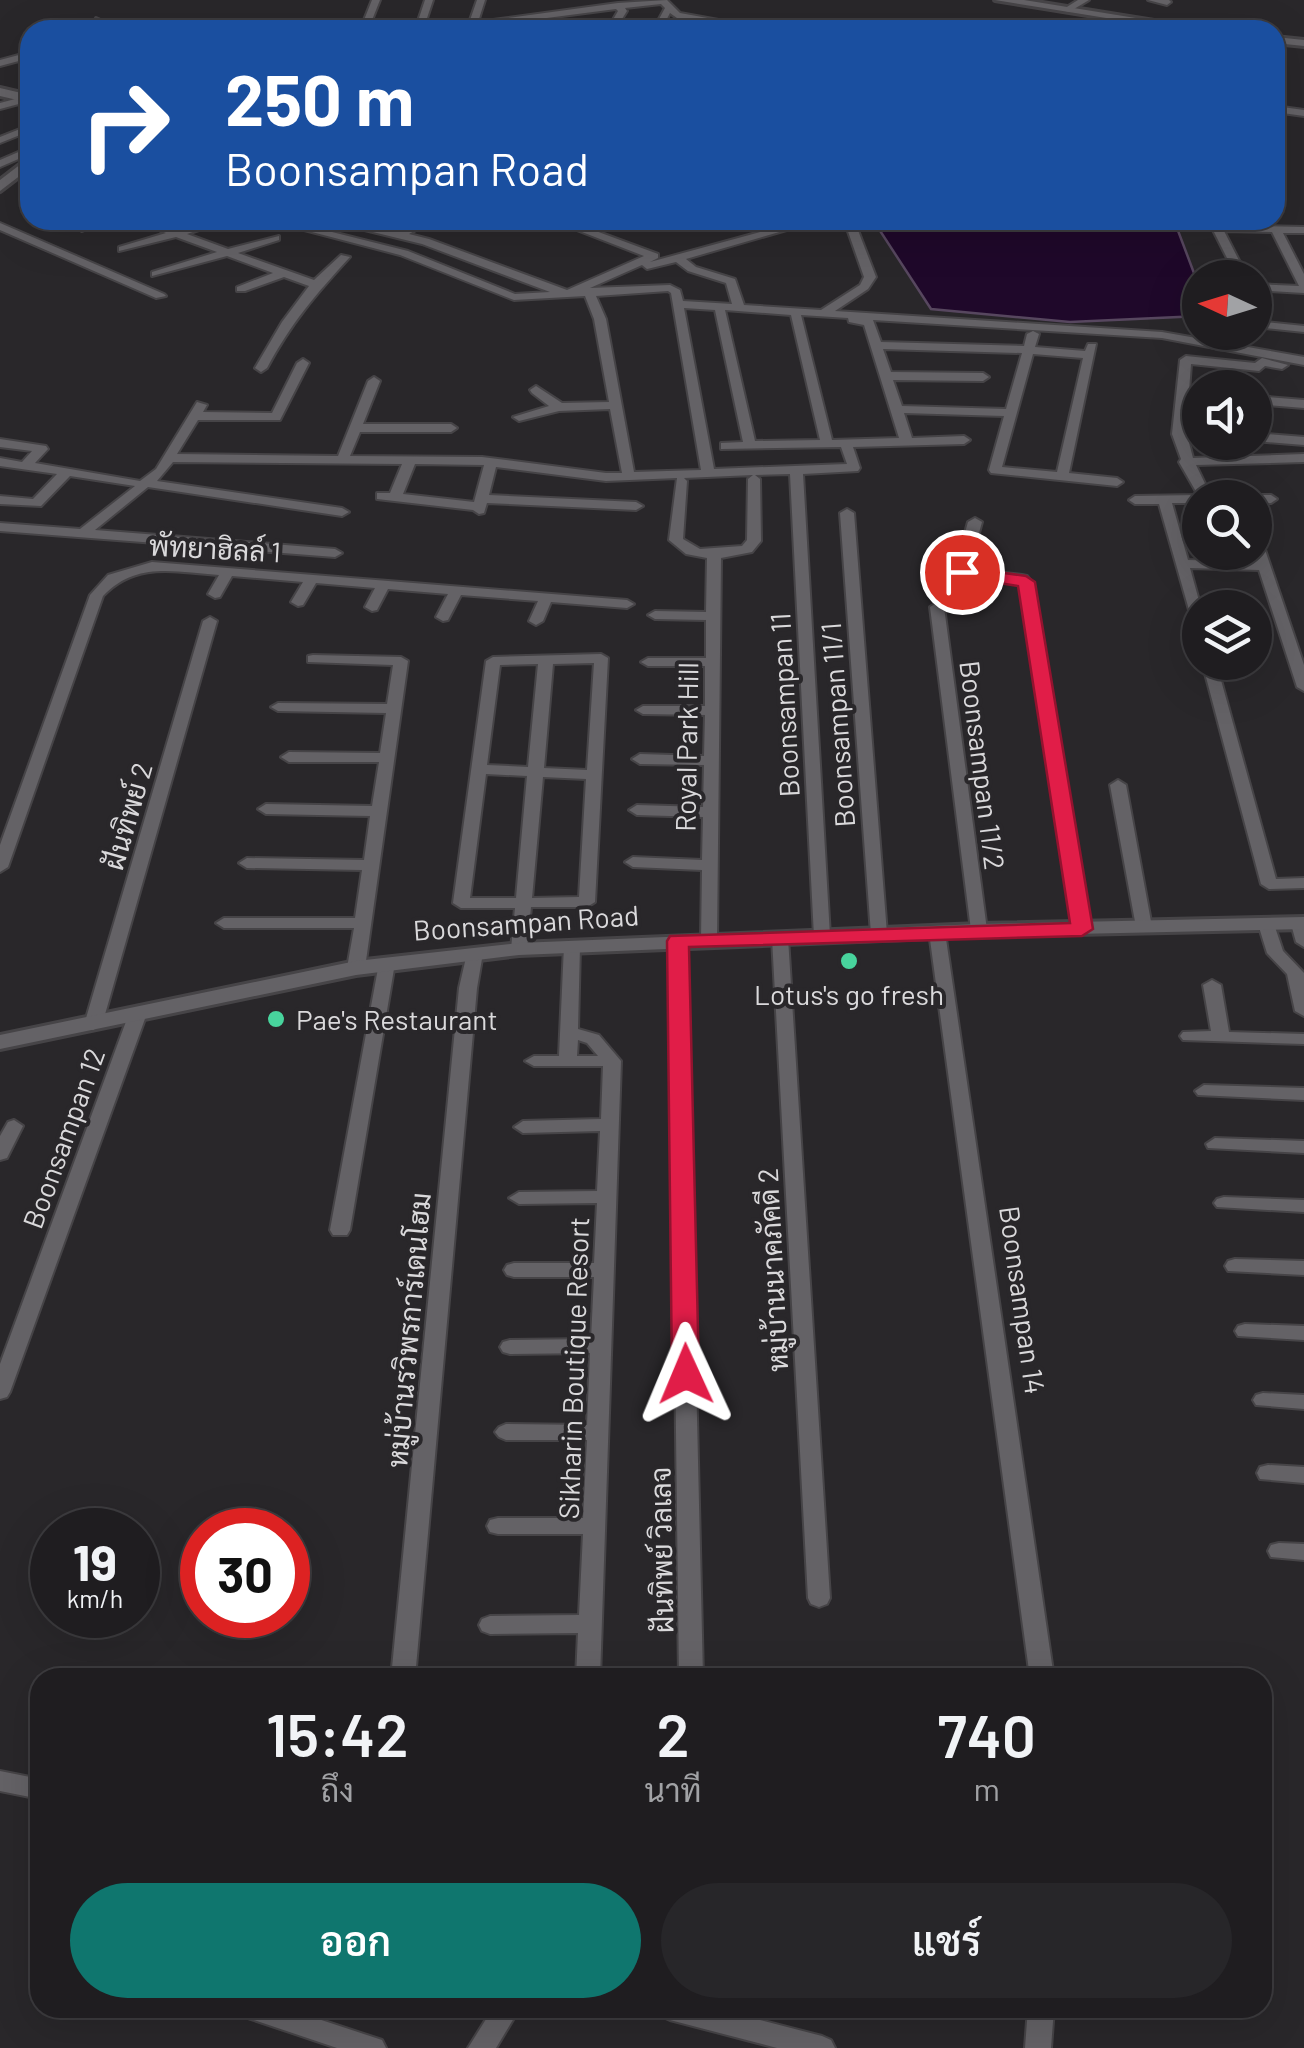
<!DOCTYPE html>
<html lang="th">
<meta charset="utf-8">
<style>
:root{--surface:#1f1d20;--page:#272629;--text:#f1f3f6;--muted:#a1a2a5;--line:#3c3b3e;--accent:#0f766e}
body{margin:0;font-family:Barlow,Sarabun,sans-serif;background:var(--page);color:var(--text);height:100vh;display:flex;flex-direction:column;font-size:38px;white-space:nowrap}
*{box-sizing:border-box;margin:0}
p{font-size:32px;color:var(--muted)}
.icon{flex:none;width:55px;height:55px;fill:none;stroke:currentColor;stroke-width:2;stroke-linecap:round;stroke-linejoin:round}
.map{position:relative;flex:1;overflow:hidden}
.drawer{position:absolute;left:30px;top:1668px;width:1242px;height:350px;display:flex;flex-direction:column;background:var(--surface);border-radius:30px;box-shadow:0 10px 40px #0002,0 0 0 2px var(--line)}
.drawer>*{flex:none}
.top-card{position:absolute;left:20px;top:20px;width:1265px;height:210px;border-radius:30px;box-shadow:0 10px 40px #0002,0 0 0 2px var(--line);background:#1a4fa0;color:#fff;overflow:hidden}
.needle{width:65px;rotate:274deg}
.fabs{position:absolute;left:1182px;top:260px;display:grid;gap:20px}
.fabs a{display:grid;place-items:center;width:90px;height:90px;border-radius:50%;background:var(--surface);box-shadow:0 10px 40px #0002,0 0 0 2px var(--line);font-size:50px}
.speed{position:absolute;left:30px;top:1508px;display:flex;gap:20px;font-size:50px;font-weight:700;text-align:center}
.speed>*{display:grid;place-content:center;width:130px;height:130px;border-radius:50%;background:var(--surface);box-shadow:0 10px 40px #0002,0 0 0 2px var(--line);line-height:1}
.speed small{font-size:25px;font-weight:400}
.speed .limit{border:15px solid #d22;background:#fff;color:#111}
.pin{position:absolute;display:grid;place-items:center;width:85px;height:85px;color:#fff;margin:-42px;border:5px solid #fff;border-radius:50%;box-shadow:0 2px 10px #0007}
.me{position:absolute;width:110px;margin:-55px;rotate:359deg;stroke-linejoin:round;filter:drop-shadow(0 0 8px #0008)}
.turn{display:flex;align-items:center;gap:35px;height:210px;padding:0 40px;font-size:45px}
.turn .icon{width:130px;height:130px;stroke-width:2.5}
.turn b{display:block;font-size:70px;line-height:85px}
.eta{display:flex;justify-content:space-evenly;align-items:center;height:170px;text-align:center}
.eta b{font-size:60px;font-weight:600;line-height:70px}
.button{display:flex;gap:20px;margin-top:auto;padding:20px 40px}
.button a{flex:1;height:115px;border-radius:60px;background:var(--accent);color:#fff;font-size:40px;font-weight:600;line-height:115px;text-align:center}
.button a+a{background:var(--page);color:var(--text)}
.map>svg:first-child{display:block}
.water{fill:#1f082a;stroke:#57475f;stroke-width:2.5}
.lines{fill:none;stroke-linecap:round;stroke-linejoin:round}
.minor-casing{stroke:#464447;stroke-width:4}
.tertiary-casing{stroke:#464447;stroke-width:6}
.minor{fill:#646266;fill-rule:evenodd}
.tertiary{fill:#646266;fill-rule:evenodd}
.route{fill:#e11d48;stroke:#92132f;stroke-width:2.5}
.poi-dot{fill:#48d49d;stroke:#29272a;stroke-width:4}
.labels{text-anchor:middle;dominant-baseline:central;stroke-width:8;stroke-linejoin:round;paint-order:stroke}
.street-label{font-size:28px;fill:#dad9db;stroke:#29272a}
.poi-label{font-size:28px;fill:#dad9db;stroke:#29272a}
</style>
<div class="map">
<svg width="1304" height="2048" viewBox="0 0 1304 2048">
<rect width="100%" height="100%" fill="#29272a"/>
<path class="water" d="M873 220H1174L1200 289V316L1070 322 931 309Z"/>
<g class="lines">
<g class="minor-casing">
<path id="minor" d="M372 0H380L368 30H360Z
M425 0H433L423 30H415Z
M477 0H485L478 22 618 3 667 0 680 13 774 30H753L677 18 670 13 661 30H653L665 8 661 4 625 8 627 11 615 30H607L618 11 616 9 454 30H429L469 23Z
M1078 0H1089L1069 12 1062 10Z
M1148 0H1169L1171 2 1167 5Z
M96 18 118 28 119 30H108L93 23Z
M139 22 142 27 123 30 124 28Z
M567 22 570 23 573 30H565L563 25Z
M30 52V58L0 66V60Z
M30 95V101L0 109V103Z
M1275 106 1304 110V116L1275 112Z
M30 125V131L0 143V137Z
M30 147V154L0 167V160Z
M95 220H110L82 231 77 228Z
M135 220C152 220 164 229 177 230 189 230 210 220 228 220L187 234 228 249 279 236V240L238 253 314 280 341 255 350 257C316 294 291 323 267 368L261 372 255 368 282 322 309 286 284 277 245 291H237V287L273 273 227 256 152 276V272L217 252 176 237 119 251V247L166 233Z
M266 220H284L408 251 515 294 550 292 422 244 340 224 345 221 397 232 420 220H433L409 234 429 239 567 290 644 256 551 220H566L658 254V258L650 262 804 220H821L686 259 696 267 735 279 744 305 821 310 860 285 864 277 844 220H854L876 277 868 289 835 311 1162 332 1304 357V365L1162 338 873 320 881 342 1024 346 1027 334 1033 331 1039 334 1035 347 1085 351 1088 344H1096L1069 473 1117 478 1123 482 1117 486 991 473 989 470 1004 416 904 413 912 438 964 436 970 440 964 444 853 447 860 468 858 471 803 474 830 936 822 941 814 936 790 474 755 475 760 479 761 541 752 552 721 558 717 940 709 945 701 940 702 870 633 867 625 862 633 857 702 860 703 817 637 815 629 810 637 805 703 807 704 765 640 764 632 759 640 754 704 756 705 715 643 714 636 710 643 706H705V666H648L641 662 648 658H706V620L655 619 648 615 655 611 706 612 707 558 686 554 669 540 677 478 606 481 496 467 489 495 636 502 643 506 636 510 487 503 484 513 479 514 473 510 377 499V493H390L402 464 173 462 157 481 342 508 349 512 342 516 148 487 95 530 335 549 342 553 335 557 0 531V523L80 529 135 486 70 476 41 506 0 504V496L33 499 57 474 0 466V458L22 462 32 451 0 447V439L46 446 48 449 35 463 140 481 156 469 197 402 207 405 203 412 272 413 297 363 303 359 309 363 280 420H198L177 454 338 456 368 381 374 377 380 381 363 424H451L457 428 451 432H360L350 456 482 457 606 473H622L610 409 559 411 519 421 513 417 549 406 532 393 530 390 536 386 562 403 609 402 594 319 585 296 514 300 400 255ZM676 262 688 271 726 283 732 304 683 301 680 290 670 285 590 288 642 265 647 269ZM668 291 671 293 701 470 634 472 606 319 596 296ZM684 308 715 310 743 442 721 443V449L841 447 847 464 714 469ZM725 310 791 315 820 440 755 441ZM801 315 848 318 849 322 864 325 899 438 832 440ZM883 349 1022 353 1006 409 902 406 893 380 983 381 989 377 983 373 891 372ZM1033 354 1083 358 1057 472 1002 467ZM415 464 484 465 474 502 403 494ZM753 475 748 479 747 540 742 546 700 549 683 539 687 481 684 478Z
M1208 220H1218L1220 225 1304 227V233H1283L1304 274V293L1255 290V284L1299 286 1272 232 1224 231 1248 278H1237Z
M0 223 164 294 166 296 156 298 0 230Z
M1255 310 1259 311 1264 322 1304 326V332L1256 327Z
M1186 356 1255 363 1262 358 1288 365 1282 369 1265 366 1259 371 1191 364 1186 431 1200 432V440L1188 439 1193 458 1304 454V462L1196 465 1212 498H1200V503H1172L1188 560 1256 562 1253 552 1255 534 1260 535 1304 665V691L1297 687 1259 570 1190 568 1201 608 1200 632 1195 631 1159 504H1135L1129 500 1135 496 1198 495 1179 462 1181 459 1172 434 1180 360Z
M1256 396 1304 400V408L1256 404Z
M1255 433 1304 437V445L1255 441Z
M1255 495H1271L1277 499 1271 503H1255V498H1250Z
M847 509 854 513 887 934 879 939 871 934 840 513Z
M975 518 982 522 969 569 1022 575 1027 576 1034 585 1090 929 1088 933H1076L1074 929 1020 586 1018 583 961 576 954 572 968 522Z
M152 562 627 600 634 604 627 608 551 602 543 621 536 625 529 621 538 601 461 595 448 620 443 621 436 617 448 594 388 589 377 610 372 611 365 607 375 588 316 583 303 605 298 606 291 602 303 582 232 576 220 597 215 598 208 594 219 575C175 572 136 561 103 596L8 867 0 872V845L90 595 108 575Z
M937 603 944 607 987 930 979 935 971 930 930 607Z
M210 617 217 621 102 1025 93 1030 87 1029 84 1025 203 621Z
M601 654 608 658 595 902 587 907H531L527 949 525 953H513L511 949 515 908H461L453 903 486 661 493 657ZM594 663 587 770 544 768 553 664ZM538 664 528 767 487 765 500 665ZM486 774 527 776 516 898H470ZM543 777 586 779 579 897 532 898Z
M313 655 401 657 408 661 365 968 356 973 347 968 354 928H224L216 923 224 918H355L362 870 247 868 239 863 247 858 364 860 370 816 266 814 258 809 266 804 372 806 379 762H289L281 757 289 752 380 753 386 713 278 711 271 707 278 703 387 704 393 665 308 662V656Z
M1202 662H1216L1276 879 1304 878V888L1269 889 1261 884Z
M1118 780 1126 785 1152 927 1144 932 1136 927 1110 785Z
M1266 919 1274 924 1283 951 1304 973V1016L1295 1011 1287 974 1267 953 1258 924Z
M1299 919 1304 920V947L1296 942 1291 924Z
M937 927 945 932 1054 1678H1030L929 932Z
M780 933 788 938 830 1598 827 1604 819 1607 811 1604 808 1598 772 938Z
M678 936 686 941 703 1678H679L670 941Z
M572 941 580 946 578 1029 599 1035 621 1061 600 1678H576L578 1633 490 1634 482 1631 479 1625 482 1619 490 1616 579 1615 583 1534H498L490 1532 487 1526 490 1520 498 1518H583L587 1440H506L499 1437 495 1432 499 1427 506 1424 587 1425 590 1353 510 1354 503 1352 500 1347 503 1342 510 1340 591 1339 594 1277H514L507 1275 504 1270 507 1265 514 1263H594L597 1203 519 1204 509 1198 519 1192 597 1191 600 1131 523 1133 514 1127 523 1121 601 1119 603 1066H534L525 1061 534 1056H559L564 946ZM578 1040 587 1043 598 1056H577Z
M475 948 483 953 477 988 415 1678H391L459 988 467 953Z
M387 958 395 963 350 1230 347 1235H333L330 1230 379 963Z
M1212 980 1221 985 1229 1032 1304 1034V1044L1183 1040 1180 1036 1183 1032 1211 1031 1203 985Z
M137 1011 146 1016 10 1392 7 1397 0 1399V1364L128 1016Z
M1204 1085 1304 1088V1100L1198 1095 1195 1091Z
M14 1120 23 1126 7 1158 0 1160V1136L8 1122Z
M1215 1138 1304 1141V1153L1208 1148 1206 1144Z
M1224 1197 1304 1200V1212L1217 1207 1214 1203 1217 1199Z
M1235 1259 1304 1261V1275L1228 1271 1225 1266 1228 1261Z
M1245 1324 1304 1326V1340L1238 1336 1235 1331 1238 1326Z
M1263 1393 1304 1395V1409L1256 1405 1253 1400 1256 1395Z
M1268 1465 1304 1467V1483L1260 1479 1257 1473 1260 1467Z
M1279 1543 1304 1544V1560L1271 1557 1268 1551 1271 1545Z
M0 1771 40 1779V1799L0 1791Z
M238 2008H285L382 2040 386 2048H337L242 2016Z
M493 2008H520L496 2048H468Z
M657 2008H713L822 2036 831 2040 835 2048H777L670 2020 661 2016Z
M1028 2008H1054L1051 2048H1025Z"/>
</g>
<g class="tertiary-casing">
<path id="tertiary" d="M995 0H1024L1210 30H1181Z
M1275 37 1304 40V46L1275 43Z
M0 88 30 95V103L0 96Z
M30 157V168L0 191V180Z
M1304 917V929L979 936 519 955 356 975 0 1049V1035L356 961 519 943 979 924Z"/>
</g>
<use href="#minor" class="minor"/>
<use href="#tertiary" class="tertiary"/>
</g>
<path class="route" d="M962 567 1026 576 1035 582 1093 929 1082 936 689 947 699 1374 695 1380H676L672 1374 667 941 670 936 1070 923 1018 586 955 576 953 572Z"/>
<g class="poi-dot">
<circle cx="849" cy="961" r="10"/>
<circle cx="276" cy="1019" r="10"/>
</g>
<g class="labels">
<g class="street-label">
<text transform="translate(215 548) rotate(3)">พัทยาฮิลล์ 1</text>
<text transform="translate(784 705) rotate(-93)">Boonsampan 11</text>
<text transform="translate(837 725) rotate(-94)">Boonsampan 11/1</text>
<text transform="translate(686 747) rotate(-89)">Royal Park Hill</text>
<text transform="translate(983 765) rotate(83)">Boonsampan 11/2</text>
<text transform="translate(127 816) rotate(-74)">ฝันทิพย์ 2</text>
<text transform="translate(526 922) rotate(-4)">Boonsampan Road</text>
<text transform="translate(63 1138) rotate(-70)">Boonsampan 12</text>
<text transform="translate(772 1270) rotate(-93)">หมู่บ้านนาคภัคดี 2</text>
<text transform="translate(1023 1300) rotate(82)">Boonsampan 14</text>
<text transform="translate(408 1330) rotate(-85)">หมู่บ้านรวิพรการ์เดนโฮม</text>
<text transform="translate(573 1368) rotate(-88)">Sikharin Boutique Resort</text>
<text transform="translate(661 1550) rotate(-91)">ฝันทิพย์ วิลเลจ</text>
</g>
<g class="poi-label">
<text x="849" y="994">Lotus's go fresh</text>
<text x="296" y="1019" text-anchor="start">Pae's Restaurant</text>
</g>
</g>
</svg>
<div class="fabs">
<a><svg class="needle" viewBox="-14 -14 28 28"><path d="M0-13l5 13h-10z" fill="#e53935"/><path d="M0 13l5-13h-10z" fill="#a1a2a5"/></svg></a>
<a><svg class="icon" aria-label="sound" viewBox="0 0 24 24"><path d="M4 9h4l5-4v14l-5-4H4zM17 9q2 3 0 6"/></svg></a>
<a><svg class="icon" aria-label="search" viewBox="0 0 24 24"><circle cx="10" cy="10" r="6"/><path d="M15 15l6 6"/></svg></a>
<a><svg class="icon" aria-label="layers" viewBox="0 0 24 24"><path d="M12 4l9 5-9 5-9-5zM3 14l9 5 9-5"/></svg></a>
</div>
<div class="speed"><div>19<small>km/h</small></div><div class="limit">30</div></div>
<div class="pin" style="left:962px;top:572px;background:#d93025"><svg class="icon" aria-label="arrive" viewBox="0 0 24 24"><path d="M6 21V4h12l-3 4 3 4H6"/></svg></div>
<svg class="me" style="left:686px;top:1374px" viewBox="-20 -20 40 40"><path d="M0-17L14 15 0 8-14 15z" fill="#e11d48" stroke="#fff" stroke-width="4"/></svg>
<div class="top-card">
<div class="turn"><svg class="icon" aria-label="right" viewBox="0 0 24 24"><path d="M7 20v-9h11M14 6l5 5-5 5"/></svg><div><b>250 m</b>Boonsampan Road</div></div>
</div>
<section class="drawer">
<div class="eta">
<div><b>15:42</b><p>ถึง</p></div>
<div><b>2</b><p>นาที</p></div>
<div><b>740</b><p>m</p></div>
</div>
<div class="button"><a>ออก</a><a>แชร์</a></div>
</section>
</div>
